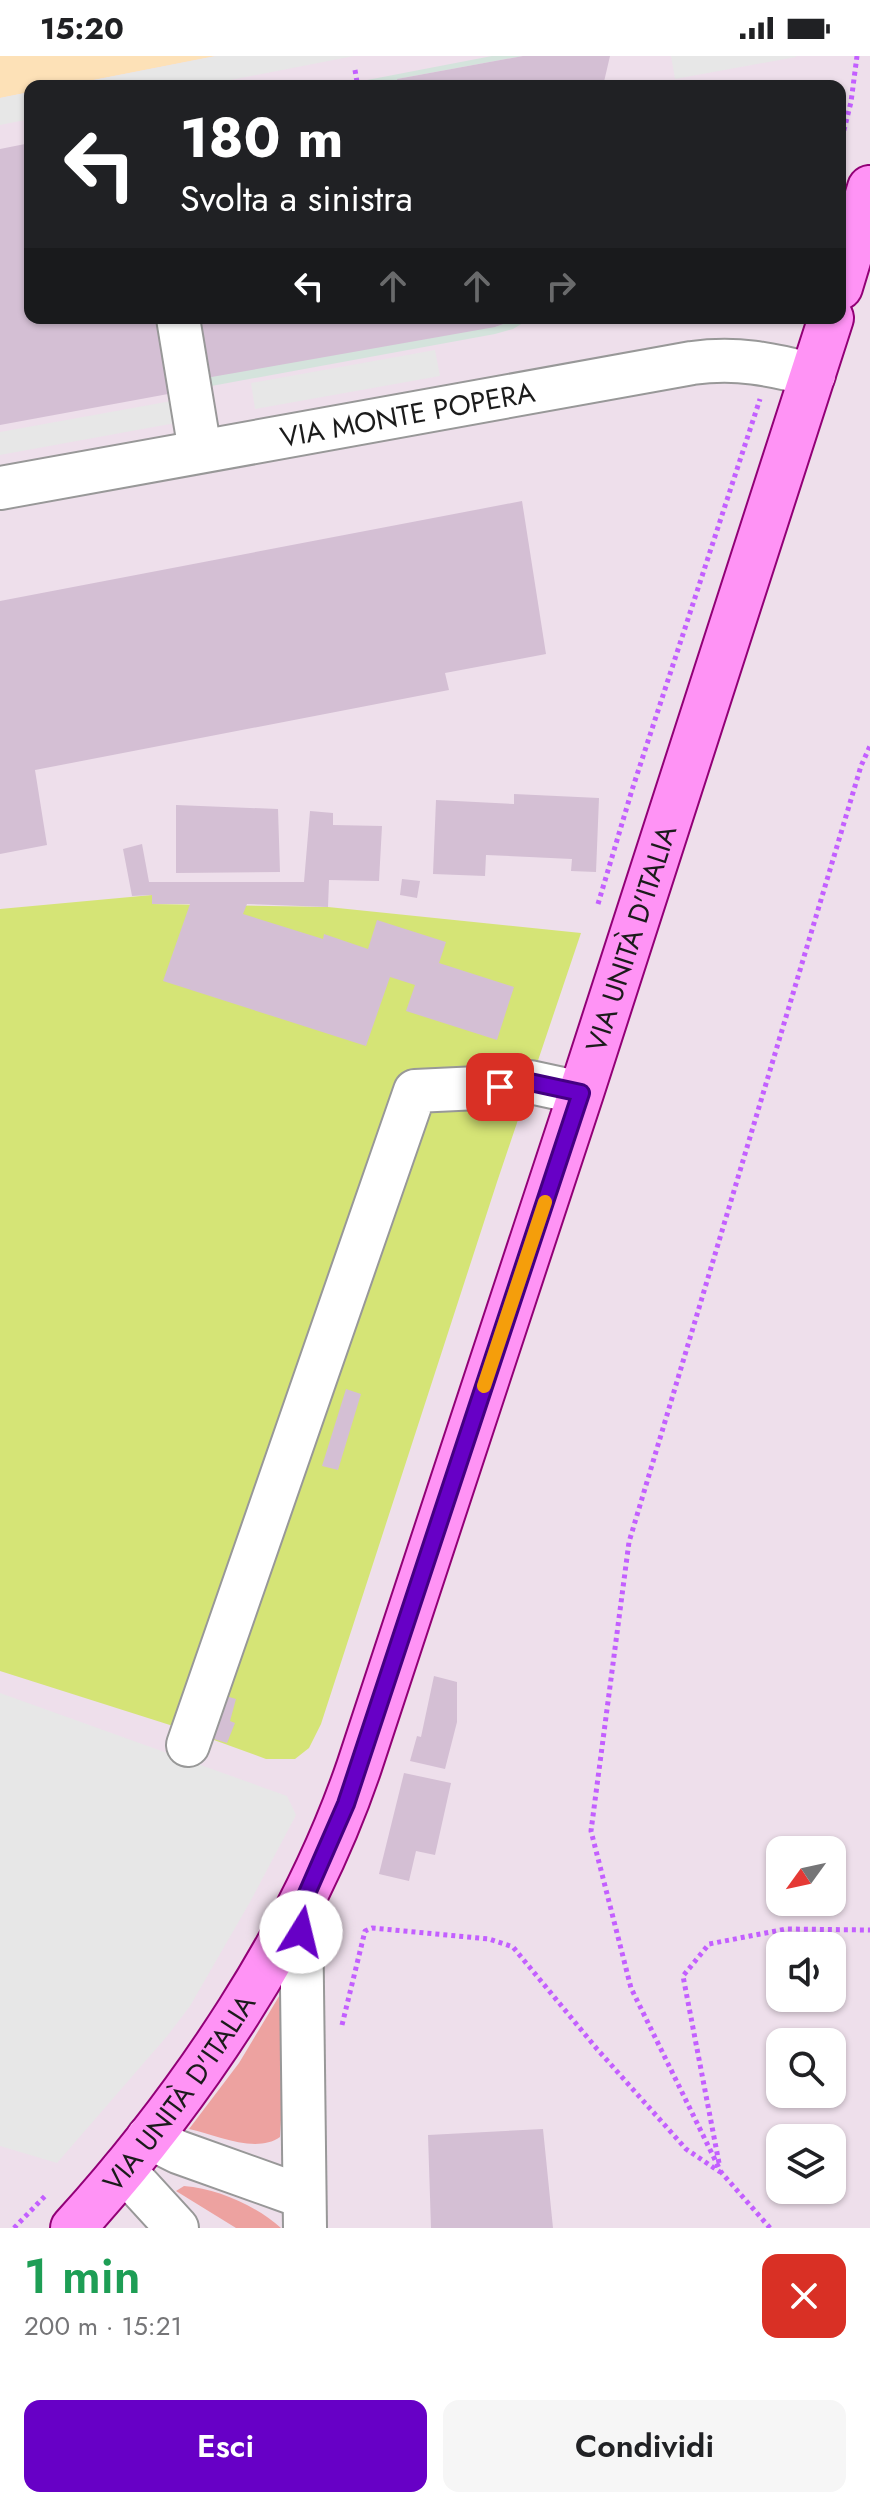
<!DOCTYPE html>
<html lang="it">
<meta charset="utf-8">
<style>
:root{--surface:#fff;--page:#f6f6f6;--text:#202124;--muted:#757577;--accent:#6700c6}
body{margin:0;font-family:Jost,sans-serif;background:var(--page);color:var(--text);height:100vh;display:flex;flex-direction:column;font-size:30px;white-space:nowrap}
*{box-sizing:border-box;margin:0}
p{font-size:26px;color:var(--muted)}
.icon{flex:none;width:44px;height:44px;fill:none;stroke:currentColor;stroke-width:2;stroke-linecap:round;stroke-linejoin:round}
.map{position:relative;height:2172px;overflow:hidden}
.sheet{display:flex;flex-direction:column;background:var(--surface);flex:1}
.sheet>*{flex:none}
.hud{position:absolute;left:24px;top:24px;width:822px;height:244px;border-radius:16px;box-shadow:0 2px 6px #0004;background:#202124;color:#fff;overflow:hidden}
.needle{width:52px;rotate:237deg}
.fabs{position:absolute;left:766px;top:1780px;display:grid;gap:16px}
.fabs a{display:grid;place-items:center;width:80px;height:80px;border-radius:16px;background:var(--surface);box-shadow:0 2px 6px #0004;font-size:40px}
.pin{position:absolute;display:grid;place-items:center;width:68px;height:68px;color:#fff;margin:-34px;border-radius:16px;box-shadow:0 4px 12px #0006}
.me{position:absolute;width:88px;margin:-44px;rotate:9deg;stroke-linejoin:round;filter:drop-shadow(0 0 6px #0008)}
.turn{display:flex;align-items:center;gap:28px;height:168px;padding:0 24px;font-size:36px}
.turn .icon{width:104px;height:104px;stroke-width:2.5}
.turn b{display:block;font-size:56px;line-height:68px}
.lanes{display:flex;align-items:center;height:76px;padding:0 24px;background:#0003;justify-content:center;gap:40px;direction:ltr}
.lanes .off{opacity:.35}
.round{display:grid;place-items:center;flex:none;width:84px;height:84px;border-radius:16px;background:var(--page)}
.head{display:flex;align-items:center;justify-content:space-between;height:136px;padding:0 24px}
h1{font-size:48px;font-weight:600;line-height:60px;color:#1e9e55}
.action{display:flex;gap:16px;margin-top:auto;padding:16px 24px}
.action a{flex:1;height:92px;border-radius:16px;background:var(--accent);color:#fff;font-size:32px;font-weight:600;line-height:92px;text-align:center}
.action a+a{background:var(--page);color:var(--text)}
.status{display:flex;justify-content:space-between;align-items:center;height:56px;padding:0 40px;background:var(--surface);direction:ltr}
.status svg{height:22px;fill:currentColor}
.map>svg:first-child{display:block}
.grass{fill:#eda2a0}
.park{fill:#fde1b7}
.pitch{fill:#d5e476}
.parking{fill:#e7e7e7}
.plaza{fill:#d4e3dc}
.building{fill:#d4bfd4}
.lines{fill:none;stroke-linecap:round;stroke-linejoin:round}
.minor-casing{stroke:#989898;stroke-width:46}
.major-casing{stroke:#920076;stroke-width:48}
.path{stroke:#c35fff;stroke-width:5;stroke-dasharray:4 4;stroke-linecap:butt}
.minor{stroke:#fff;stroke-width:42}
.major{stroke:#ff93f5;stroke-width:44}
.route-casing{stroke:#430081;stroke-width:20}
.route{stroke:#6700c6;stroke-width:14}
.slow{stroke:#f59e0b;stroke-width:14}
.labels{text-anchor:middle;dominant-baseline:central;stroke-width:6;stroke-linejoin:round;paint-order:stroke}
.street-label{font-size:28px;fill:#1b1b1b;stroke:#fff}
</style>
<div class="status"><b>15:20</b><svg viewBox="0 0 49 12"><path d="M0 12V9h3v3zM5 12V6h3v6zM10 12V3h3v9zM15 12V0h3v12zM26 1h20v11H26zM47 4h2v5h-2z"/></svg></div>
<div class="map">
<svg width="870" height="2172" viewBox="0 0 870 2172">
<rect width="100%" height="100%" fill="#eedfeb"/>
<path class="grass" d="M281 1937 283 2030 280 2081C256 2098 216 2079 189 2073L239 2007Z
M184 2130C218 2133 255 2149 281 2172H236L176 2135Z"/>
<path class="park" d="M0 0H216L63 30H30V36L0 42Z"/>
<path class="pitch" d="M152 839V848L328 851 581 877 497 1126 321 1668 309 1692 295 1703H266L192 1676 0 1615V853Z"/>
<path class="parking" d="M216 0H354L200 30H63Z
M671 0H796V1L675 23Z
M30 36V63L0 69V42Z
M435 294 440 320 255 353 251 327Z
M177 344 181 366 0 399V376Z
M0 1637 287 1740 296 1759 250 1846 190 1950 168 1979 57 2107 0 2090Z"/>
<path class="plaza" d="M492 0H523L397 23 398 30H336Z
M188 262 495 271 519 262H531L513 273 495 278 179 336Z"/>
<path class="building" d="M523 0H610L603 30H398L397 23Z
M30 87V262H166L179 336 0 369V93Z
M188 262H519L495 271 200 323Z
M522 445 546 598 445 617 449 634 35 714 47 789 0 798V545Z
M514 738 599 742 596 816 571 815 572 803 486 799 485 820 433 818 436 744 514 748Z
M176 749 278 753 280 816 176 817Z
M310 755 333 757V769L382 770 379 825 329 824 328 851 247 848 243 858 323 883 324 878 368 893 377 864 446 886 439 907 514 931 497 984 406 955 415 929 390 921 366 990 163 925 190 848H152V839L132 840 123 793 142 788 149 826H304Z
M402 823 420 825 417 842 400 839Z
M346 1333 361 1338 338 1414 322 1410Z
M434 1620 457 1626V1666L445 1713 410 1705 417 1680 421 1681Z
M216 1637 236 1643 230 1665 235 1667 227 1687 197 1678Z
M404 1717 451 1727 435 1799 416 1795 409 1825 379 1818Z
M543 2073 553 2172H431L428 2079Z"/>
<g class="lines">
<g class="minor-casing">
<g id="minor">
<path d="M178 262 200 395"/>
<path id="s1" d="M0 432 692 307C738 301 769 308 814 319"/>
<path d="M188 1689 415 1035 500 1031 530 1026 581 1037"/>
<path d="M301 1851 305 2172"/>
<path d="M148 2081 178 2096 304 2141"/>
<path d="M123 2113 177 2172"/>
</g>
</g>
<g class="major-casing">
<g id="major">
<path d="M840 231 870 132"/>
<path id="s2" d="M73 2172C191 2042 302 1878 359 1711L581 1037 831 262"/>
</g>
</g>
<path class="path" d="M355 14 357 26
M840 90 851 46 857 0
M598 848 632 734 760 343
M342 1969 365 1875 372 1872 489 1883 513 1891 597 1993 686 2093 720 2116
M719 2107 683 1920 709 1888 786 1873 870 1874
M14 2172 47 2138
M770 2172 721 2116 631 1932 591 1775 629 1486 861 710 870 690"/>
<use href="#minor" class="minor"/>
<use href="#major" class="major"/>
</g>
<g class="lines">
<g class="route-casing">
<path id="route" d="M301 1876V1851L346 1748 581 1037 530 1026 500 1031"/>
</g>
<use href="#route" class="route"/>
<path class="slow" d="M484 1330 545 1146"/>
</g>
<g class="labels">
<g class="street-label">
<text stroke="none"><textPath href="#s1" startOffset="414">VIA MONTE POPERA</textPath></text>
<text stroke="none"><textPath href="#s2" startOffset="1418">VIA UNITÀ D'ITALIA</textPath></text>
<text stroke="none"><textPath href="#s2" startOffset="172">VIA UNITÀ D'ITALIA</textPath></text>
</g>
</g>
</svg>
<div class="fabs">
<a><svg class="needle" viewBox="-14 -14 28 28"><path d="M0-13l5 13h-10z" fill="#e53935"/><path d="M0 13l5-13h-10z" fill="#757577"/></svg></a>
<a><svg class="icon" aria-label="sound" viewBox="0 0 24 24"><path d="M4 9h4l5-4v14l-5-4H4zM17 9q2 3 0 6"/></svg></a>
<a><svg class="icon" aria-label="search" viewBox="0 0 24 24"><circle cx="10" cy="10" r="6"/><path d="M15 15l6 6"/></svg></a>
<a><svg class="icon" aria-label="layers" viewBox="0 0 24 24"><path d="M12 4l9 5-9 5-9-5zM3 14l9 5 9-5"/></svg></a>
</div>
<div class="pin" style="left:500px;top:1031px;background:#d93025"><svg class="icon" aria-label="arrive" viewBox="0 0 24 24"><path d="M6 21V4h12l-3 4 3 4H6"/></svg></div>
<svg class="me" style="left:301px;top:1876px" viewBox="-20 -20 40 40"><circle r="19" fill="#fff"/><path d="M0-13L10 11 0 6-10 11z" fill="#6700c6"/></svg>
<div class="hud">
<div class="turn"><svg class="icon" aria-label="left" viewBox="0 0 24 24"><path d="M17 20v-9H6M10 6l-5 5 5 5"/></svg><div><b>180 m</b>Svolta a sinistra</div></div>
<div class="lanes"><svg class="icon" aria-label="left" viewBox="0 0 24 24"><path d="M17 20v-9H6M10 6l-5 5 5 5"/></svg><svg class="icon off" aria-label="ahead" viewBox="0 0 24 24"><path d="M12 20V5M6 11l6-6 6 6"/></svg><svg class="icon off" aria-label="ahead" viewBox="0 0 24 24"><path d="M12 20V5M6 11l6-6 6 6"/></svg><svg class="icon off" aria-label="right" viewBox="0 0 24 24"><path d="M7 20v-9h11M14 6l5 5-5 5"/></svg></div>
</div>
</div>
<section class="sheet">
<div class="head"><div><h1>1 min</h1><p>200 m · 15:21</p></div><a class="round" style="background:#d93025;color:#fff"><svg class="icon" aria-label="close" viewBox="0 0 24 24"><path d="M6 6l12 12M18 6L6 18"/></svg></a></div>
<div class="action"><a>Esci</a><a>Condividi</a></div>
</section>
